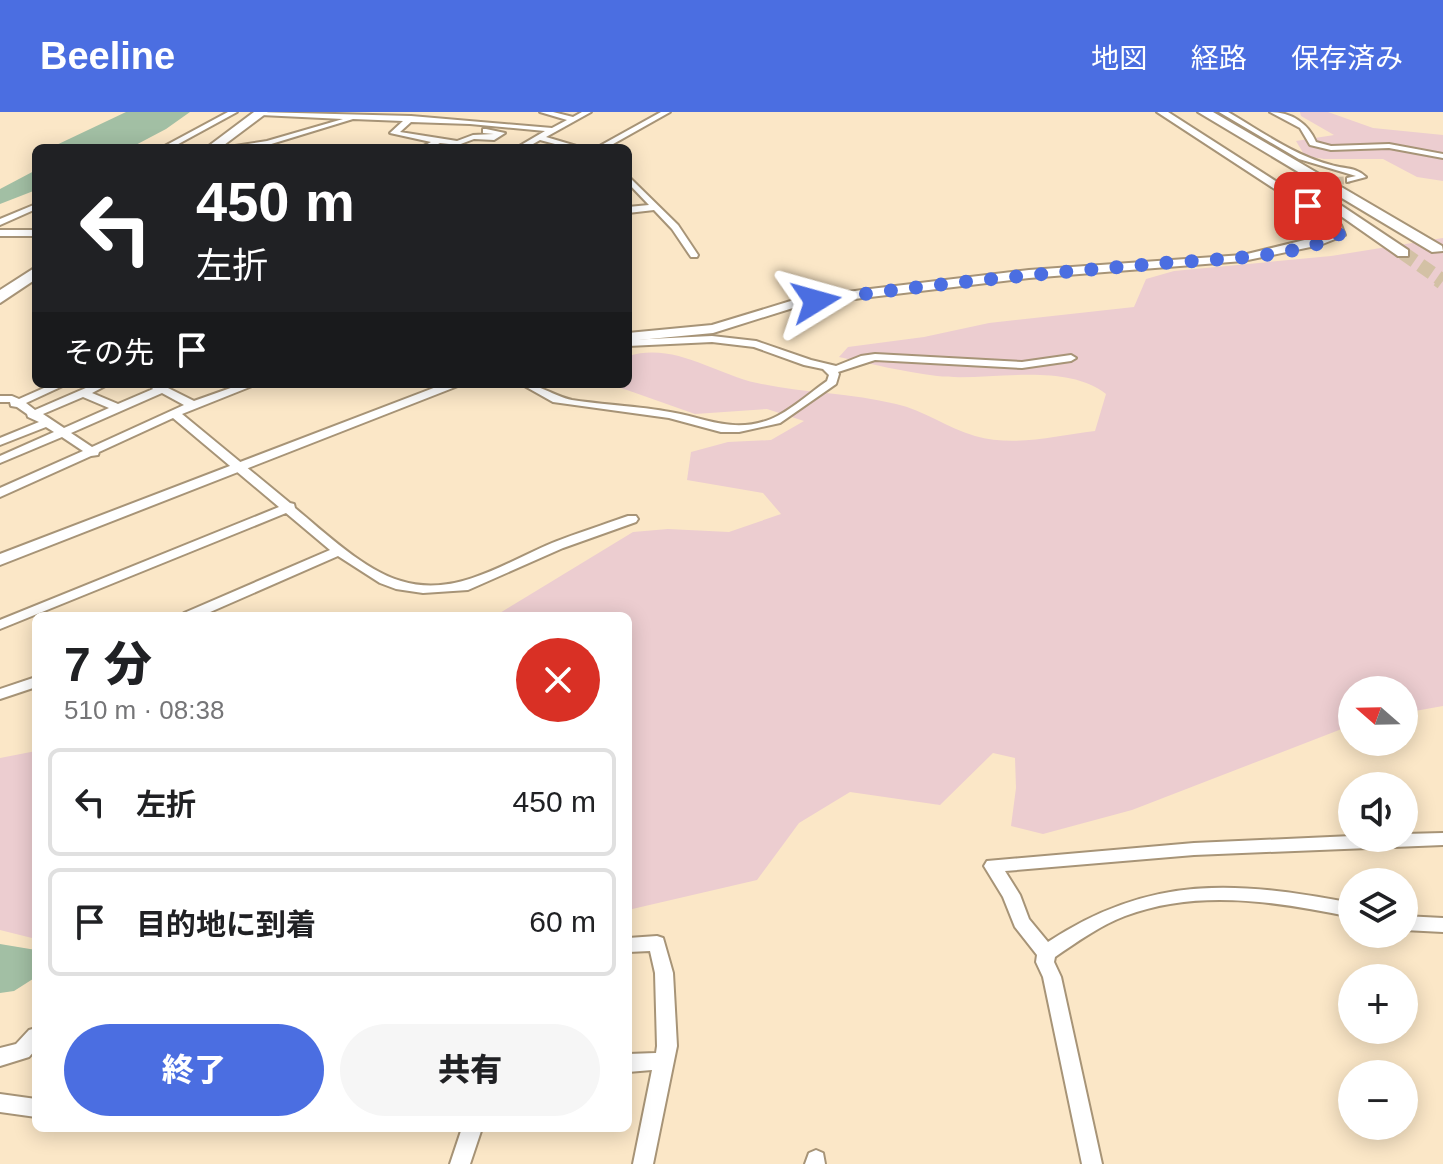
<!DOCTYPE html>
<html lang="ja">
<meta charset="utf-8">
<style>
:root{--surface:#fff;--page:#f6f6f6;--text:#202124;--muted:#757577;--line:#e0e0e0;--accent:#4b6ee1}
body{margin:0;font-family:Helvetica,"Noto Sans JP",sans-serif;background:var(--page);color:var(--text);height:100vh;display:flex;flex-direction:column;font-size:30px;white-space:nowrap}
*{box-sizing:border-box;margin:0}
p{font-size:26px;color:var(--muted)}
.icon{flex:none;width:44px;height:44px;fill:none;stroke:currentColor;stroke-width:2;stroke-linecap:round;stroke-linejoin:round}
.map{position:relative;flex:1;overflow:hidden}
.details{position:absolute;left:32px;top:500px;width:600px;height:520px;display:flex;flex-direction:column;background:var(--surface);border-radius:12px;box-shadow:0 4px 20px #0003}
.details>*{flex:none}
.top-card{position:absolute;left:32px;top:32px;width:600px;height:244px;border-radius:12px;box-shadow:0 4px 20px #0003;background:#202124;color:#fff;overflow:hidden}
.needle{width:52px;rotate:290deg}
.buttons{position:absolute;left:1338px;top:564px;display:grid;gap:16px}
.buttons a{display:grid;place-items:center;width:80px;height:80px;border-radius:50%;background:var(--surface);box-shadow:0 4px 20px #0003;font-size:40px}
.pin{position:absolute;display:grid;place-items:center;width:68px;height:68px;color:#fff;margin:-34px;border-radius:16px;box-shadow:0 4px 12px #0006}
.me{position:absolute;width:88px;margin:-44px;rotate:82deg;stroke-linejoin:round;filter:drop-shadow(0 0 6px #0008)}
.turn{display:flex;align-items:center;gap:28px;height:168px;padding:0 32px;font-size:36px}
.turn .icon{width:104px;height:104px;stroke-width:2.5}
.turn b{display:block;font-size:56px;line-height:68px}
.then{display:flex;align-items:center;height:76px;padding:0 32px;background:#0003;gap:16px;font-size:30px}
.round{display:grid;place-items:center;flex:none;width:84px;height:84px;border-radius:42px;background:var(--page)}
.summary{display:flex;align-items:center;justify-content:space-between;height:136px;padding:0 32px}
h1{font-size:48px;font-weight:800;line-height:60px}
.primary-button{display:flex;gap:16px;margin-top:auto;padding:16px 32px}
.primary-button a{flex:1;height:92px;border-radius:48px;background:var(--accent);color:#fff;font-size:32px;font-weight:800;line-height:92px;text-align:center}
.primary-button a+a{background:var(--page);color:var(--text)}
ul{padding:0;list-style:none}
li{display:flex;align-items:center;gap:24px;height:108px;margin:0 16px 12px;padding:0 16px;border:4px solid var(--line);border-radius:12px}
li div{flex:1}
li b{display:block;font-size:30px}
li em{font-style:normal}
header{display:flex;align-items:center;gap:48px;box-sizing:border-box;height:112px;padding:0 40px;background:var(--accent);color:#fff}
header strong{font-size:38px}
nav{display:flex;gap:44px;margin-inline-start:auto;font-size:28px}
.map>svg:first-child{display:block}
.green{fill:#eccdd0}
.water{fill:#a2bfa4}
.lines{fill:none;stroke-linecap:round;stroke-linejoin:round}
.street-tunnel{stroke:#d3c1a5;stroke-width:8;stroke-dasharray:8 4;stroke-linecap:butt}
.highway-tunnel-far1{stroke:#d3c1a5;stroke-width:14;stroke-dasharray:14 7;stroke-linecap:butt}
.highway-tunnel{stroke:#d3c1a5;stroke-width:18;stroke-dasharray:18 9;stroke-linecap:butt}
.street-casing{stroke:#a79477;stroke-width:4}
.secondary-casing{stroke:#a79477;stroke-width:4}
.highway-casing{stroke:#a79477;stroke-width:4}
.street{fill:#fff;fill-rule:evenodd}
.secondary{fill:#fff;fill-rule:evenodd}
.highway{fill:#fff;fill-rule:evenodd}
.route{stroke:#4b6ee1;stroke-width:14;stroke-dasharray:0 25.2}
</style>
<header>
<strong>Beeline</strong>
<nav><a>地図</a><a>経路</a><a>保存済み</a></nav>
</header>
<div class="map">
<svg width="1443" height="1052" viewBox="0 0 1443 1052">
<rect width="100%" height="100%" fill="#fbe7c7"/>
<path class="green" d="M1300 0H1328L1373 16 1443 23V69L1417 65 1383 47H1324L1305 44 1296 29 1334 23 1301 4Z
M1443 126V594L1404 601V578H1352V613L1132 698 1043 722 1011 714 1016 676 1015 646 993 641 940 693 850 680 799 711 757 768 628 798V504H495L633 420 668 417 729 420 781 402 763 381 687 368 691 340 728 330 771 328 804 309 767 297 695 302 610 272H628V244C674 230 713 261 757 271 802 281 850 281 896 292 924 298 947 316 975 324 1014 335 1055 324 1095 319L1106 282C1063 249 988 270 937 264 904 260 872 252 839 245L848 235 924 225 989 211 1134 195 1146 167 1174 159 1331 144Z
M36 639V827L0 818V646Z"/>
<path class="water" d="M126 0H190L166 17 130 36H50Z
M36 58V78L0 92V77Z
M0 832 36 838V865L14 879 0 881Z"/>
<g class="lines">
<path class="street-tunnel" d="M1288 72 1350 68"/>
<path class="highway-tunnel-far1" d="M1403 141 1442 168"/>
<path class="highway-tunnel" d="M1439 166 1443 169"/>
<g class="street-casing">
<path id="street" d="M228 0H237L171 36H161Z
M258 0 411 4 552 16 567 8 540 0H553L573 5 582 0H591L546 25 583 36H570L540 28 526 36H516L545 19 470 12 411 10 400 20 457 29 473 23 494 22 483 21V17H486L505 21 494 28 474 27 458 33 440 31 430 36H420L431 30 390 21 403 9 353 7 268 33 222 36 267 29 343 7 261 3Z
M661 0H670L606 36H596Z
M1219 0H1228C1261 19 1293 43 1331 53 1344 57 1356 55 1366 65L1347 70V66L1356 64 1299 47Z
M1270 0C1291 0 1308 11 1316 30L1331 34 1389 32 1443 42V46L1389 36 1331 38 1310 33 1300 16Z
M628 64 678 113 698 143 697 145H691L672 117 654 98 628 101V95L649 93 628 71Z
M36 92V97L0 113V107Z
M0 118H36V124H0Z
M712 224 756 229 811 248 836 254 861 244 875 242 1022 250 1071 243 1076 246 1071 249 1022 256 875 248 838 260 839 262 836 272 780 311 739 320H721L669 306 553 290 521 272C540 272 553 284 572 288 605 293 638 294 670 300 706 306 733 322 771 307 789 300 811 280 827 269L829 263 823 257 804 253 754 235 712 230 628 234V228Z
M53 272H67L26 291 35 298 95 272H109L92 281 118 292 153 277 149 272H160L194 289 242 272H257L182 302 290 391 294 392 295 396C324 420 365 459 401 469 455 486 504 451 552 431 577 421 603 413 628 404H636L638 407 636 410 563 436 468 478 423 481 396 477 380 471 338 444 201 504H182L184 501 330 438 286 401 0 517V508L279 395 173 306 99 340 98 343 91 344 0 385V376L83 339 62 325 0 351V344L54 320 46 315 0 333V326L39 310 28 305 27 302 17 295 11 294 10 290H0V284H12L19 287ZM162 281 184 293 92 335 71 321ZM83 285 109 296 64 316 43 302Z
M36 565V575L0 587V577Z
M1443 721V733L1194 743 1005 759 1020 783 1029 807 1048 830C1151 762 1236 769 1352 791V805C1278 790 1198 776 1125 804 1099 814 1077 830 1055 845L1054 850 1061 865 1102 1052H1082L1043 865 1036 850 1037 843 1015 815 1003 785 984 754 987 749 1194 731 1352 724 1404 726V722Z
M1404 804 1443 806V820L1404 818Z
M657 824 663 826 673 861 677 934 653 1052H633L652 958 628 960V942L656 941 657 934 655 861 650 839 628 840V826Z
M36 916V937L29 945 0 954V936L16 932 29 918Z
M0 982 36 987V1005L0 1000Z
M462 1016H482L470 1052H450Z
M816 1038 823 1041 825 1052H805L809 1041Z"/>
</g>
<g class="secondary-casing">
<path id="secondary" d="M1157 0H1168L1327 102 1341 113 1345 123 1320 133 1243 149 1029 166 862 186 796 195 713 221 628 229V221L712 213 794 188 862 178 1029 158 1243 143 1333 121 1332 116 1319 106Z
M444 272H463L0 453V442Z"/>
</g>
<g class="highway-casing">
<path id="highway" d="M254 0H268L220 36H206Z
M1198 0H1213L1442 134 1443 139 1432 140Z
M1333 88 1408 138V144H1398L1328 95 1326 92Z
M36 155V167L0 191V178Z"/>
</g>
<use href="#street" class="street"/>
<use href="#secondary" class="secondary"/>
<use href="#highway" class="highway"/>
</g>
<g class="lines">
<path class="route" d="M816 189C928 172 1040 162 1152 152 1205 147 1291 148 1339 123L1337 115 1308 94"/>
</g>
</svg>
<div class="buttons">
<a><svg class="needle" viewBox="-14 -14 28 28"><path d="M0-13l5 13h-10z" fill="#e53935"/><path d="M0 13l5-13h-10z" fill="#757577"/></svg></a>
<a><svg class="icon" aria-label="sound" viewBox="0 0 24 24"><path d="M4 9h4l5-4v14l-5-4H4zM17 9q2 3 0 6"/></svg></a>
<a><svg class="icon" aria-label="layers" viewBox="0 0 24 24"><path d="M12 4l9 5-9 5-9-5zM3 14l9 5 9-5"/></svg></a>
<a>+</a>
<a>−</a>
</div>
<div class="pin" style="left:1308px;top:94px;background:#d93025"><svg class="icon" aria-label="arrive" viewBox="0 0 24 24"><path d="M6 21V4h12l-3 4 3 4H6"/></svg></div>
<svg class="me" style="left:816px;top:189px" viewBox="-20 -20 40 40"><path d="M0-17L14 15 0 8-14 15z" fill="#4b6ee1" stroke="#fff" stroke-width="4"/></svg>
<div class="top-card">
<div class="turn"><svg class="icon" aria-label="left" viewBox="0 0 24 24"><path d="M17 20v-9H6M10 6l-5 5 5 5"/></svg><div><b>450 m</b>左折</div></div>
<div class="then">その先<svg class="icon" aria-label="arrive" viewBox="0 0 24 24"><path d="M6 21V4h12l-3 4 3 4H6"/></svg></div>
</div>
<section class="details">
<div class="summary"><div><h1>7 分</h1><p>510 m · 08:38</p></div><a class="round" style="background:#d93025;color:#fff"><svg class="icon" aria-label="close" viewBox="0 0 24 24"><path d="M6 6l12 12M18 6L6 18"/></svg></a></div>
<ul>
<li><svg class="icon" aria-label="left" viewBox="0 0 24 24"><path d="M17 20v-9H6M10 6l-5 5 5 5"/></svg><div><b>左折</b></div><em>450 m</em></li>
<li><svg class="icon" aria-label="arrive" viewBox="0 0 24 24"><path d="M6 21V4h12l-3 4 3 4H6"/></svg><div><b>目的地に到着</b></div><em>60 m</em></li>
</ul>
<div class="primary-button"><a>終了</a><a>共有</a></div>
</section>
</div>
